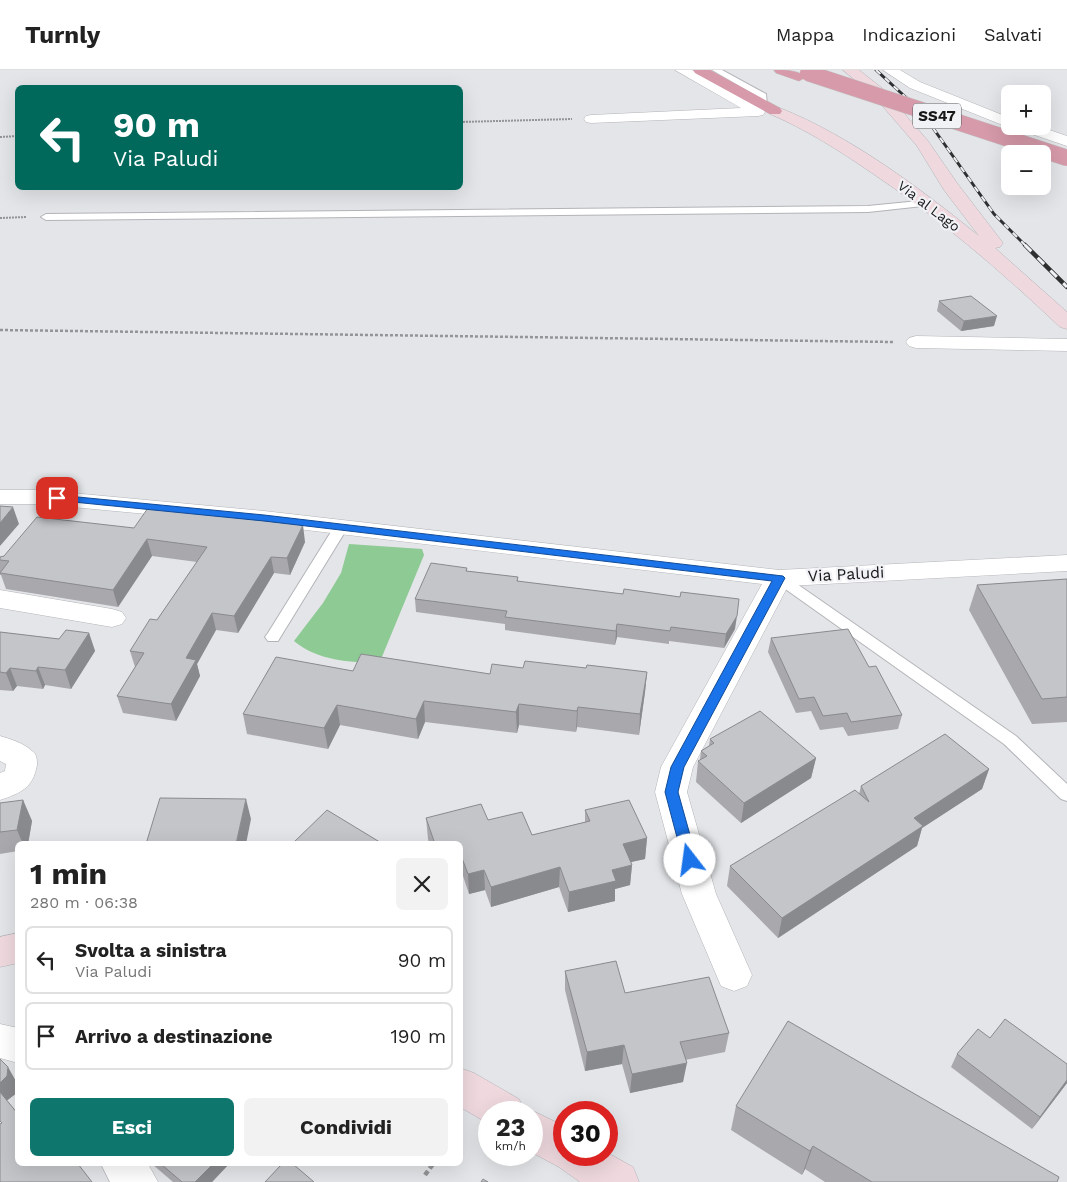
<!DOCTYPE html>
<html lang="it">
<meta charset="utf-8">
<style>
:root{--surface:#fff;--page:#f2f2f2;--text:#222;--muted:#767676;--line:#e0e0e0;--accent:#0f766e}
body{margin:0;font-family:"Work Sans",sans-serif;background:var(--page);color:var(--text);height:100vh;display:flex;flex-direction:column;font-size:19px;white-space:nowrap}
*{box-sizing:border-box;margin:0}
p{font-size:16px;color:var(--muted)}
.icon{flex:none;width:28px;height:28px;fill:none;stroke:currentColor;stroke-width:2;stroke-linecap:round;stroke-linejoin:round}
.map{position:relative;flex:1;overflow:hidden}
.panel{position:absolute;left:15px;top:771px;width:448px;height:325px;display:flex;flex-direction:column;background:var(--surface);border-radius:8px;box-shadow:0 5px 20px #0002}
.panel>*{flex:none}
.guide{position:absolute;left:15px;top:15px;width:448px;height:105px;border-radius:8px;box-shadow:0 5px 20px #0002;background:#00695c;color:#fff;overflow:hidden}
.controls{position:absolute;left:1001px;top:15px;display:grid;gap:10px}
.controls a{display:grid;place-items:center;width:50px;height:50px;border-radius:8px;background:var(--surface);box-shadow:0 5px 20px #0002;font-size:25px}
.speed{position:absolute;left:478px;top:1031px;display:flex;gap:10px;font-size:25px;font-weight:700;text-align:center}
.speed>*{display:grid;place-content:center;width:65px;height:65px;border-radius:50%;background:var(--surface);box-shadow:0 5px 20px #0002;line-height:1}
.speed small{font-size:12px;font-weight:400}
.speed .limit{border:8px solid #d22;background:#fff;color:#111}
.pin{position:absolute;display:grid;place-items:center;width:42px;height:42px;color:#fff;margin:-21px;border-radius:10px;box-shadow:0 2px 8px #0006}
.me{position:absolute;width:55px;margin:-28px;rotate:345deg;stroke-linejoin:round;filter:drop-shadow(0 0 4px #0008)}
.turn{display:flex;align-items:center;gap:18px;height:105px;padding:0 15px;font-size:22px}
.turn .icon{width:65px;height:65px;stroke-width:2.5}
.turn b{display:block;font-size:35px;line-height:42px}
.round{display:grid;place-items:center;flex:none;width:52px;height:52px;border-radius:8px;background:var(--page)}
.head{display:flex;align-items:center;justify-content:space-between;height:85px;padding:0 15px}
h1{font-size:30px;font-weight:700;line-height:38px}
.action{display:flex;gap:10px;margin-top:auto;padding:10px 15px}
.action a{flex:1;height:58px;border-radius:8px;background:var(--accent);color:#fff;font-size:20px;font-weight:700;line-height:58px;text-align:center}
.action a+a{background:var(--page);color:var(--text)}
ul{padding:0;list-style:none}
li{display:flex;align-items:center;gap:15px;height:68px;margin:0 10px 8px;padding:0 5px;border:2px solid var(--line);border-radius:8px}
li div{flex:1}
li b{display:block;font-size:19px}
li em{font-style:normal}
header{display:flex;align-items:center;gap:30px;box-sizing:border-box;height:70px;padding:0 25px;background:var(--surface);border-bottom:1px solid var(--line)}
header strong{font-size:24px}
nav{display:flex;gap:28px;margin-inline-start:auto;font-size:18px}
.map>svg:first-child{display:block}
.green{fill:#8dca94}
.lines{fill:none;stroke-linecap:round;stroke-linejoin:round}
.service-casing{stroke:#b3b4b8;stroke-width:2}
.minor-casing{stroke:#b3b4b8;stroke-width:1}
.tertiary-casing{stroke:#b3b4b8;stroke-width:1}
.secondary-casing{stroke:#b3b4b8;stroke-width:1}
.trunk-casing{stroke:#c3c3c3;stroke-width:1}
.path-far2{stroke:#929496;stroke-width:2;stroke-dasharray:2 1;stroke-linecap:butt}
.path-far1{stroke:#929496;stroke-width:2.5;stroke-dasharray:3 2;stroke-linecap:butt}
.path{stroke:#929496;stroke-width:4.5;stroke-dasharray:5 3;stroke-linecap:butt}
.service{fill:#fff;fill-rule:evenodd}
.minor{fill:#fff;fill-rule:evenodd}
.tertiary{fill:#fff;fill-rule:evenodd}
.secondary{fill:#efd9df;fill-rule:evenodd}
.trunk{fill:#d69aaa;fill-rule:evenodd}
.rail-far1-casing{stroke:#2e2f30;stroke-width:3}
.rail-casing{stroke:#2e2f30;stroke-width:4.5}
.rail-far1{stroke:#f1f2f5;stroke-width:2;stroke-dasharray:6;stroke-linecap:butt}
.rail{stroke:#f1f2f5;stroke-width:3;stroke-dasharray:9;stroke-linecap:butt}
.trunk-bridge-casing{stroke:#c3c3c3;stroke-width:17;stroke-linecap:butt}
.trunk-bridge{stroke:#d69aaa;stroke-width:16}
.wall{fill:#a9a9ad}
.shaded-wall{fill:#898a8d}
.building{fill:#c4c5c9;stroke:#898a8d}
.route{fill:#1a73e8;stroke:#114b97}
.labels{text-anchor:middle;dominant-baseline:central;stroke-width:4.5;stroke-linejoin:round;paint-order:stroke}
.far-street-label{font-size:14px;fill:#171718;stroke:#f1f2f5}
.shield{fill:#f1f2f5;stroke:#58595a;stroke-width:1}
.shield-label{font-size:15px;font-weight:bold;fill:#171718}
.street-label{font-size:16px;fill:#171718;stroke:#f1f2f5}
</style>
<header>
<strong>Turnly</strong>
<nav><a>Mappa</a><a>Indicazioni</a><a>Salvati</a></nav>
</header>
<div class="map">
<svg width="1067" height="1112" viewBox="0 0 1067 1112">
<rect width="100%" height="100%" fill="#e3e5e8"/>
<path class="green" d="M349 474 422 479 424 485 379 594C348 591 320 592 294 571L323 533 341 503Z"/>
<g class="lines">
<g class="service-casing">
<path id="service" d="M712 0H722L766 24 767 35 760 37 759 27Z
M929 130 932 131V135L868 142 46 150 41 147 46 144 868 136Z
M341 453 348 457 278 571H268L265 567 268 563 334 457Z
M779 503 784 505 1016 666 1067 714V731L1061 729 1004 674 774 511 772 508 774 505Z"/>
</g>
<g class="minor-casing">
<path id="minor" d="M675 0H692L763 39 765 42 763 45 758 46 591 53 586 52 584 49 586 46 591 45 741 38Z
M916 266 1067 269V281L916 278 909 276 906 272 909 268Z
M0 420H40L264 441 779 500 1067 485V501L788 516 693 697 687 722 716 824 752 905 747 916 734 921 721 916 682 824 655 722 661 697 762 514 264 455 40 434H0Z
M0 520 112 539 122 542 126 548 122 554 112 557 0 538Z
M0 666C10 669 24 673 32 681 37 684 37 690 37 695 33 718 21 723 0 730V703L5 701 6 694 0 691Z
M0 954 18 958V993L0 988Z
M101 1094H148L158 1112H110Z"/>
</g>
<g class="tertiary-casing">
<path id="tertiary" d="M883 0H900L920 12 1010 48V56H1038L1067 66V76L1017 59 1015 56H1005L910 18Z"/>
</g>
<g class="secondary-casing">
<path id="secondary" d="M843 0H859L883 19 928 71 957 113 1003 173 1000 177 995 178 1067 242V259L1060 257C1000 200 938 147 869 101 837 79 805 59 770 44L768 41 770 38H780C850 66 920 118 979 166L944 120 917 76 873 25Z
M18 863V893L0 897V867Z
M460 998 474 1003 519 1029 525 1042 531 1040 564 1056V1085H606V1082L633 1097 639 1112H580L559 1097 531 1082V1042H489V1054L460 1037Z"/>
</g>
<g class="trunk-casing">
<path id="trunk" d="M693 0H710L780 38 782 41 780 44H770L695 3Z
M774 0C785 0 798 0 806 7L799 11 776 3Z"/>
</g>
<path class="path-far2" d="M460 52 572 49
M0 67 18 66
M0 148 27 147"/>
<path class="path-far1" d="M0 260 893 272"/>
<path class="path" d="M425 1105 433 1094"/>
<use href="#service" class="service"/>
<use href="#minor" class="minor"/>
<use href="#tertiary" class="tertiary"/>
<use href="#secondary" class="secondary"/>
<use href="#trunk" class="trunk"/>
<g class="rail-far1-casing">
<path id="rail-far1" d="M876 0 912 33
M933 58 994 144 1026 176"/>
</g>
<g class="rail-casing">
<path id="rail" d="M1025 175 1067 217"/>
</g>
<use href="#rail-far1" class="rail-far1"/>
<use href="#rail" class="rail"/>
<g class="trunk-bridge-casing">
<path id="trunk-bridge" d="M808 3 1067 88"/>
</g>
<use href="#trunk-bridge" class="trunk-bridge"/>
</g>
<path class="wall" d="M939 231 994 256 961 261 937 241Z
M134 458 305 472 290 505 274 503 238 563 216 560 197 594 200 606 176 651 123 643 117 626 135 597 130 581 157 550 197 492 152 486 118 537 6 519 1 505H0V487Z
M467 498V501L518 507V511L735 559 724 578 669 571V574L617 567 615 575 505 560V554L416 542 415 529Z
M1067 509V652L1032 654 969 540 977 515Z
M0 562 59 569 89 563 95 581 71 619 45 615 43 619 17 616 13 621 0 620Z
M771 568 869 597 902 645 898 659 848 666 843 657 820 660 811 641 796 643 768 582Z
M523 598H586L647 602 645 622 639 665 577 657 576 662 519 655 517 663 425 652 418 669 340 655 328 679 247 664 243 644 353 601 490 604Z
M710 669 816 688 811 708 741 753 696 712 698 691 700 690 701 681 709 676Z
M989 699 982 719 922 758 917 776 778 868 727 816 730 796 859 724 861 716Z
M23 730 32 751 28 774H18V781L0 784V733Z
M585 740 647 768 645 789 631 792 632 795 630 815 615 819V831L568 842 559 817 491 837 485 820 469 824 462 803H460V774H429L428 769 426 748 488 750 532 765 585 752Z
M565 901 625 923 729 963 725 982 685 990 683 1012 630 1023 622 994 585 1001 565 920Z
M990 968 1067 1013 1032 1059 951 997 957 984Z
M736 1036 1057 1112H825L805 1099 802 1105 731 1060Z
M152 1094H229L212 1112H173Z"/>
<path class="shaded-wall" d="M997 246 994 256 961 261 964 251Z
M13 437 19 454 0 476V453Z
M303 455 305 472 290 505 287 488Z
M147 469 152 486 118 537 113 520Z
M271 487 274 503 238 563 234 546Z
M212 543 216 560 197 594 200 606 176 651 171 634 186 588Z
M737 546 735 559 724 578 726 564Z
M617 554V567L615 575 616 561Z
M89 563 95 581 71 619 65 600Z
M38 597 45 615 43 619 36 601Z
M10 598 17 616 13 621 6 603Z
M647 602 645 622 639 665 640 644Z
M424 631 425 652 418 669 416 649Z
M519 634V655L517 663 516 642Z
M337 635 340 655 328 679 324 658Z
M578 637 577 657 576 662 577 641Z
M816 688 811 708 741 753 744 733Z
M989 699 982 719 922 758 917 776 778 868 782 848 914 748Z
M246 729 251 749 246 774H236Z
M23 730 32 751 28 774H23L17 760Z
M647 768 645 789 622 794 623 774Z
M632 795 630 815 615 819V831L568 842 569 822 612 800Z
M560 797 559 817 491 837V817Z
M484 800 485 820 469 824 468 804Z
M624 975 622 994 585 1001 587 982Z
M687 993 683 1012 630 1023 632 1004Z
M8 997 17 1013V1023L5 1032 0 1023V1013Z
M1067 1010V1013L1032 1059 1040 1047Z
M813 1076 805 1099 802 1105 810 1081Z
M213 1094H229L212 1112H195Z"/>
<path class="building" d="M971 226 997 246 964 251 939 231Z
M0 436 13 437 0 453Z
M148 438 303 455 287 488 271 487 234 546 212 543 186 588 196 590 171 634 117 626 144 583 130 581 150 549 157 550 207 477 147 469 113 520 0 503 9 491 0 490V487L4 486 37 447 134 458Z
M431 493 467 498 466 501 518 507 517 511 623 524 624 519 680 527 681 522 739 529 737 546 726 564 671 557 670 561 617 554 616 561 505 547 507 541 415 529Z
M1067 509V627L1042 629 977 515Z
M848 559 869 597 876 596 902 645 851 652 847 643 823 646 814 627 799 629 771 568Z
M66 560 89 563 65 600 38 597 36 601 10 598 6 603 0 602V562L59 569Z
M361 584 490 604 492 594 523 598 525 591 586 598 587 595 647 602 640 644 578 637 577 641 519 634 516 642 424 631 416 649 337 635 324 658 243 644 276 587 353 601Z
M760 641 816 688 744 733 698 691 707 686 701 681 714 673 710 669Z
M945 664 989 699 914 748 923 756 782 848 730 796 855 720 869 732 861 716Z
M160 728 246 729 236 774H146Z
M23 730 17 760 0 762V733Z
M629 730 647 768 623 774 632 795 612 800 616 811 569 822 560 797 491 817 484 800 468 804 460 783V774H435L426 748 481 734 488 750 522 742 532 765 590 751 585 740Z
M327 740 383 774H292Z
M616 891 625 923 709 907 729 963 680 972 687 993 632 1004 624 975 587 982 565 901Z
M1005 949 1067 994V1010L1040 1047 957 984 978 959 990 968Z
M788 951 1059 1107 1057 1112H872L813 1076 810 1081 736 1036Z
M0 989 8 997 7 1006 0 1013Z
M0 1022 18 1044V1094H78L92 1112H0V1054L2 1053 0 1051Z
M161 1094H213L195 1112H182Z
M282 1094H293L314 1112H265Z
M483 1109 488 1112H481Z"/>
<path class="route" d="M57 425 264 445 783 506 785 508 684 697 678 722 697 790 695 794 690 796 685 794 683 790 665 722 671 697 772 511 264 451 53 430 52 428Z"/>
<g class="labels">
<g class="far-street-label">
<text transform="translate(929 136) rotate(37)">Via al Lago</text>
</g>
<rect class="shield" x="913" y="33.5" width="48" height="25" rx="4"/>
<g class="shield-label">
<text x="937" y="46">SS47</text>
</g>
<g class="street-label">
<text transform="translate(846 504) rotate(-3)">Via Paludi</text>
</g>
</g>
</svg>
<div class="controls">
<a>+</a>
<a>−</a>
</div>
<div class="speed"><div>23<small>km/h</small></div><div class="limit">30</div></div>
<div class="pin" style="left:57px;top:428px;background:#d93025"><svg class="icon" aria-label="arrive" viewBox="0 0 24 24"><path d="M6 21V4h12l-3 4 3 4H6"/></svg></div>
<svg class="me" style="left:690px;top:790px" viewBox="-20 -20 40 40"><circle r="19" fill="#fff"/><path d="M0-13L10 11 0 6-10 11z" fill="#1a73e8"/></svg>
<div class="guide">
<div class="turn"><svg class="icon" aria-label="left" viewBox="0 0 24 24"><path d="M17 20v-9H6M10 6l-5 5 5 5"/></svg><div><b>90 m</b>Via Paludi</div></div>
</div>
<section class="panel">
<div class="head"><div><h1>1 min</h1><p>280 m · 06:38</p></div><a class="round"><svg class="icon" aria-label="close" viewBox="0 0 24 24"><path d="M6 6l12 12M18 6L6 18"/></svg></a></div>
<ul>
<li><svg class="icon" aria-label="left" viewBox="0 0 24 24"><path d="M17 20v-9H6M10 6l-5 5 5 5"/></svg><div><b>Svolta a sinistra</b><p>Via Paludi</p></div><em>90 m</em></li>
<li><svg class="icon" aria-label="arrive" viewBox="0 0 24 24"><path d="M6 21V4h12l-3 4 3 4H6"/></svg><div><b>Arrivo a destinazione</b></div><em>190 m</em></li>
</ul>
<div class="action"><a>Esci</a><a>Condividi</a></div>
</section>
</div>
